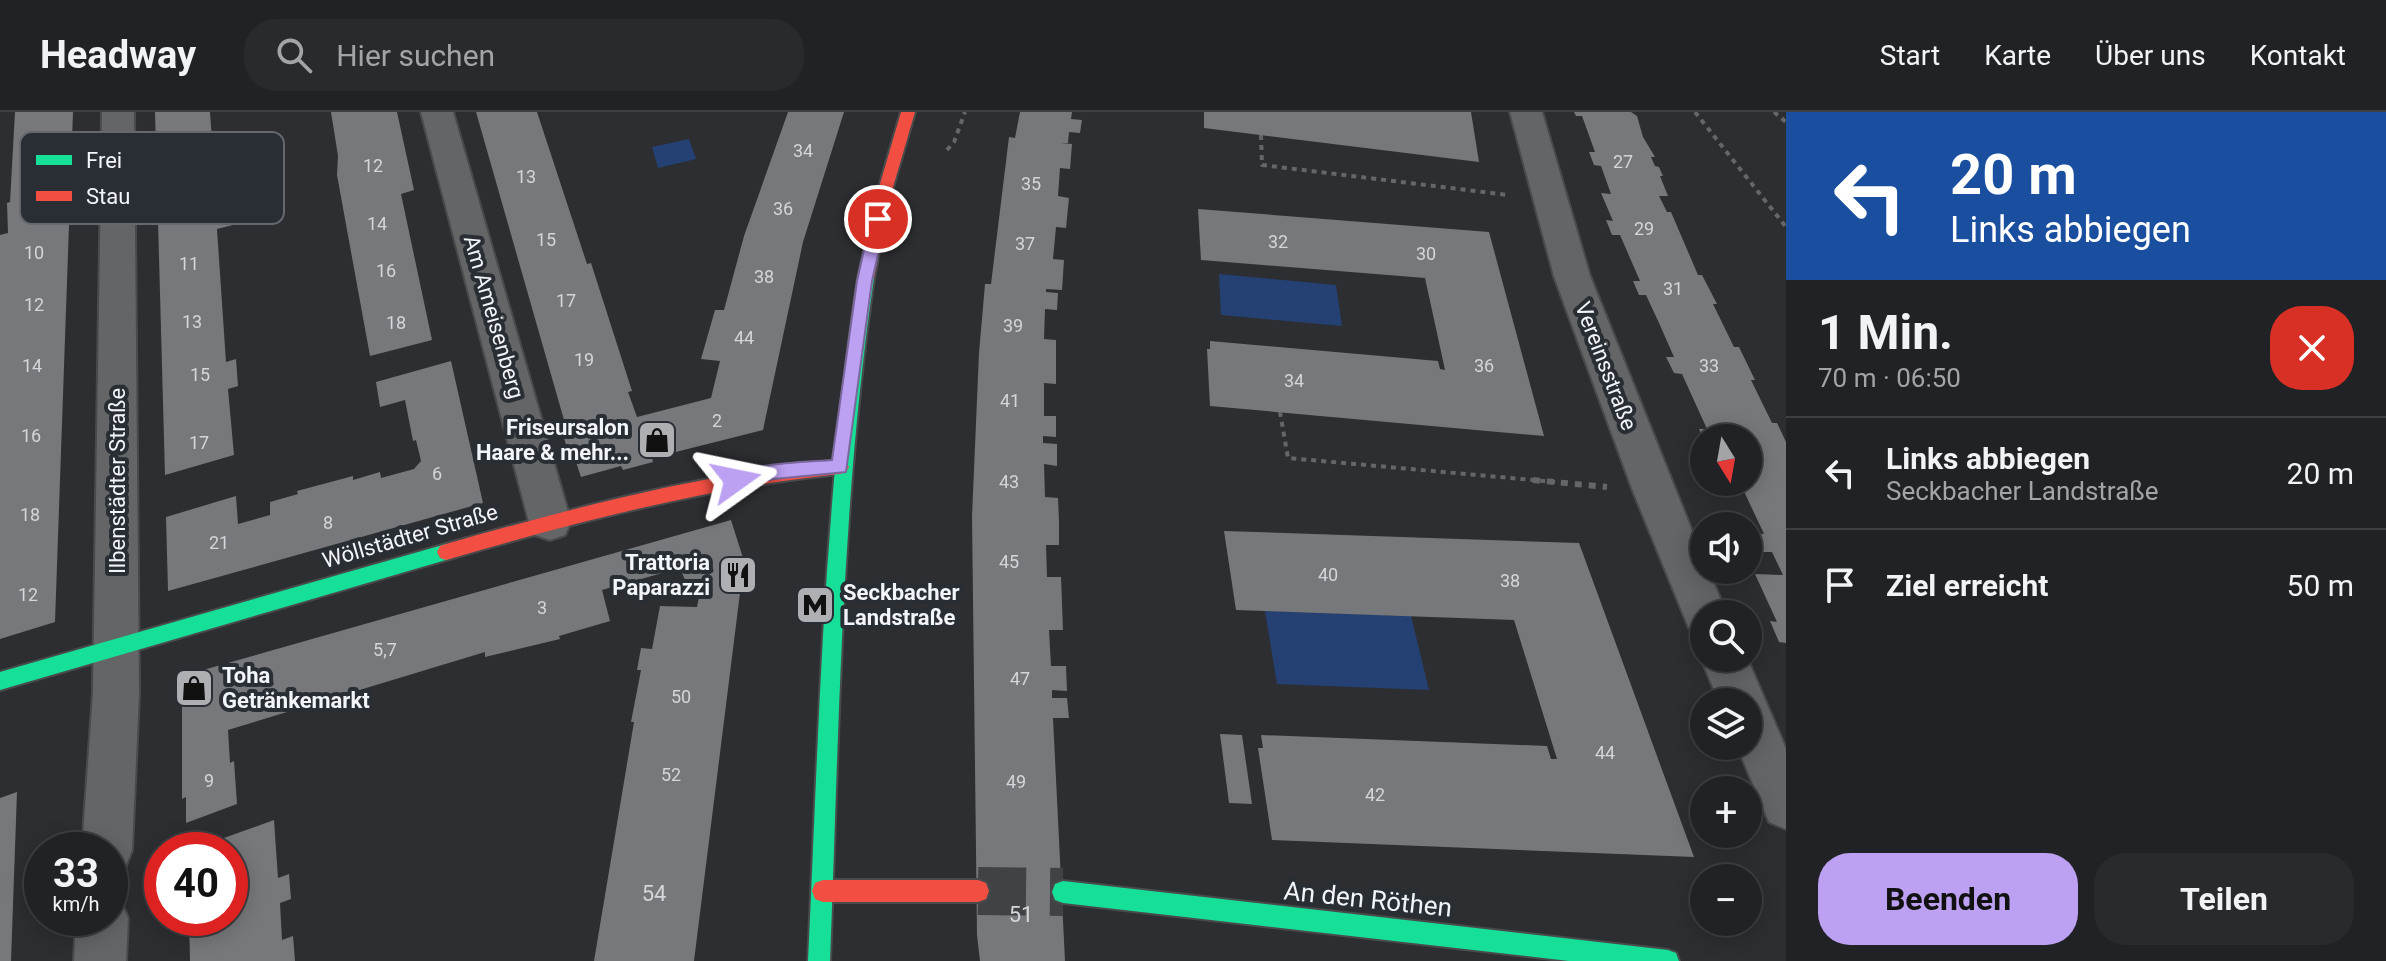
<!DOCTYPE html>
<html lang="de">
<meta charset="utf-8">
<style>
:root{--surface:#212225;--page:#292a2d;--text:#f1f3f6;--muted:#a2a4a7;--line:#3e3f42;--accent:#bca0f2}
body{margin:0;font-family:Roboto,sans-serif;background:var(--page);color:var(--text);height:100vh;display:flex;flex-direction:column;font-size:30px;white-space:nowrap}
*{box-sizing:border-box;margin:0}
p{font-size:26px;color:var(--muted)}
.icon{flex:none;width:44px;height:44px;fill:none;stroke:currentColor;stroke-width:2;stroke-linecap:round;stroke-linejoin:round}
.map{position:relative;flex:1;overflow:hidden}
.side{display:flex;flex-direction:column;background:var(--surface);width:600px}
.side>*{flex:none}
.hud{background:#1a4fa0;color:#fff;overflow:hidden}
.needle{width:52px;rotate:169deg}
.tools{position:absolute;left:1690px;top:312px;display:grid;gap:16px}
.tools a{display:grid;place-items:center;width:72px;height:72px;border-radius:50%;background:var(--surface);box-shadow:0 4px 20px #0003,0 0 0 2px var(--line);font-size:40px}
.speed{position:absolute;left:24px;top:720px;display:flex;gap:16px;font-size:40px;font-weight:700;text-align:center}
.speed>*{display:grid;place-content:center;width:104px;height:104px;border-radius:50%;background:var(--surface);box-shadow:0 4px 20px #0003,0 0 0 2px var(--line);line-height:1}
.speed small{font-size:20px;font-weight:400}
.speed .limit{border:12px solid #d22;background:#fff;color:#111}
.pin{position:absolute;display:grid;place-items:center;width:68px;height:68px;color:#fff;margin:-34px;border:4px solid #fff;border-radius:50%;box-shadow:0 2px 8px #0007}
.me{position:absolute;width:88px;margin:-44px;rotate:78deg;stroke-linejoin:round;filter:drop-shadow(0 0 6px #0008)}
.turn{display:flex;align-items:center;gap:28px;height:168px;padding:0 32px;font-size:36px}
.turn .icon{width:104px;height:104px;stroke-width:2.5}
.turn b{display:block;font-size:56px;line-height:68px}
.round{display:grid;place-items:center;flex:none;width:84px;height:84px;border-radius:32px;background:var(--page)}
.head{display:flex;align-items:center;justify-content:space-between;height:136px;padding:0 32px}
h1{font-size:48px;font-weight:700;line-height:60px}
.cta{display:flex;gap:16px;margin-top:auto;padding:16px 32px}
.cta a{flex:1;height:92px;border-radius:32px;background:var(--accent);color:#111;font-size:32px;font-weight:700;line-height:92px;text-align:center}
.cta a+a{background:var(--page);color:var(--text)}
ul{padding:0;list-style:none}
li{display:flex;align-items:center;gap:24px;height:112px;padding:0 32px;border-top:2px solid var(--line)}
li div{flex:1}
li b{display:block;font-size:30px}
li em{font-style:normal}
header{display:flex;align-items:center;gap:48px;box-sizing:border-box;height:112px;padding:0 40px;background:var(--surface);border-bottom:2px solid var(--line)}
header strong{font-size:38px}
nav{display:flex;gap:44px;margin-inline-start:auto;font-size:28px}
.search{width:560px;height:72px;background:var(--page);display:flex;align-items:center;gap:20px;box-sizing:border-box;padding:0 28px;border-radius:32px;color:var(--muted);font-size:30px}
main{display:flex;flex:1;min-height:0}
.map>svg:first-child{display:block}
.green{fill:#254174}
.building{fill:#76787b}
.lines{fill:none;stroke-linecap:round;stroke-linejoin:round}
.secondary-tunnel{stroke:#404245;stroke-width:48;stroke-dasharray:48 24;stroke-linecap:butt}
.street-casing{stroke:#494a4c;stroke-width:4}
.fast-casing{stroke:#494a4c;stroke-width:4}
.jam-casing{stroke:#494a4c;stroke-width:4}
.path-far1{stroke:#656667;stroke-width:4;stroke-dasharray:5 5;stroke-linecap:butt}
.path{stroke:#656667;stroke-width:6;stroke-dasharray:7 7;stroke-linecap:butt}
.street{fill:#646567;fill-rule:evenodd}
.fast{fill:#16e098;fill-rule:evenodd}
.jam{fill:#f24e42;fill-rule:evenodd}
.route{fill:#bca0f2;stroke:#7a689d;stroke-width:2}
.labels{text-anchor:middle;dominant-baseline:central;stroke-width:8;stroke-linejoin:round;paint-order:stroke}
.number-label{font-size:18px;fill:#d3d6da}
.street-label{font-size:22px;fill:#f2f5f9;stroke:#292d34}
.poi-label{font-size:22px;font-weight:bold;fill:#f2f5f9;stroke:#292d34;text-anchor:end}
.near-number-label{font-size:22px;fill:#d3d6da}
.near-street-label{font-size:26px;fill:#f2f5f9;stroke:#292d34}
.key{fill:#292d34;stroke:#65696f;stroke-width:2}
.key-label{font-size:22px;fill:#f2f5f9}
</style>
<header>
<strong>Headway</strong>
<div class="search"><svg class="icon" aria-label="search" viewBox="0 0 24 24"><circle cx="10" cy="10" r="6"/><path d="M15 15l6 6"/></svg>Hier suchen</div>
<nav><a>Start</a><a>Karte</a><a>Über uns</a><a>Kontakt</a></nav>
</header>
<main>
<div class="map">
<svg width="1786" height="849" viewBox="0 0 1786 849">
<rect width="100%" height="100%" fill="#2c2e31"/>
<path class="green" d="M689 27 696 47 658 56 652 35Z
M1219 162 1336 173 1342 214 1221 203Z
M1265 499 1411 504 1429 578 1277 572Z"/>
<path class="building" d="M15 0H73L55 510 0 527V123L8 121 7 91 10 90Z
M155 0H210L213 42 227 39V51L219 53 221 71 229 69 230 81 222 83 223 102 232 100 233 113 217 117 226 250 236 247 238 274 228 277 234 343 165 363Z
M331 0H397L414 78 401 82 432 228 370 244 337 63 338 44Z
M476 0H537L587 152 591 151 632 279 628 280 637 305 711 286 720 249 701 247 715 198H724L744 124 788 0H844L803 130 763 318 652 346 653 350 623 358 621 354 581 365 576 350 572 352 563 323 568 322Z
M1020 0H1072L1071 7 1082 8 1080 21 1069 20 1068 31H1061L1072 32 1070 57 1060 56 1058 84 1069 86 1066 116 1056 115 1053 147 1064 148 1062 178 1046 177V180L1058 181 1057 198 1045 197 1044 227 1056 228V272L1044 271V304H1056V325L1043 324V331L1057 332V354L1044 352 1045 385 1058 386 1059 410V433H1046L1047 465H1061L1063 518H1049L1051 554H1066L1067 579 1052 578V586H1067L1069 606H1053L1065 849H980L977 823 972 404 979 241 985 172H991L1009 25 1015 26Z
M1204 0H1471L1479 50 1204 16Z
M1574 0H1631L1637 4 1643 25 1655 45H1651L1655 54 1659 55 1663 64H1660L1668 84H1659L1667 100H1671L1698 163H1702L1717 192H1713L1734 235H1739L1755 268H1751L1772 311H1777L1786 330V531L1779 530 1770 509 1777 510 1755 462 1783 463 1772 440H1761L1753 421 1764 422 1741 373 1728 372 1748 370V326H1703L1699 317H1707L1682 262 1674 261 1666 245H1674L1659 211 1646 183H1639L1633 169H1640L1620 123H1612L1606 108 1613 109 1601 81 1611 82 1601 54 1594 53 1589 40H1595L1582 4H1576Z
M1198 97 1489 120 1544 324 1210 294 1207 237H1210V229L1438 249 1440 257 1445 258 1425 166 1201 148Z
M451 249 483 391 168 479 166 405 236 384 238 412 270 403V390L298 382 297 379 353 364V368L380 360 381 366 414 357 421 349 416 328 413 329 405 288 380 295 376 270Z
M731 408 744 449 694 849H594L634 610H631L641 558H637L641 536 652 537 660 494 697 495 700 480 683 479 685 468 680 456 602 478 610 509 559 524 560 527 485 545V540L228 618 230 651 234 649 237 692 186 711V685L182 687V564Z
M1224 419 1579 431 1694 745 1272 728 1258 636H1263L1261 623 1547 634 1551 647H1557L1514 508 1236 498Z
M1220 622 1242 623 1252 692 1229 691Z
M17 680 11 849H0V686Z
M274 708 278 766 289 762 291 787 280 791 282 828 293 824 295 849H190L189 806H230V738H190Z"/>
<g class="lines">
<path class="secondary-tunnel" d="M978 779 1063 780"/>
<g class="street-casing">
<path id="street" d="M102 0H134L139 581 132 738 125 756 110 762V738H82L93 581Z
M421 0H453L571 410 565 423 550 428 535 423 529 410Z
M1510 0H1542L1590 164 1704 449V458H1708L1727 502H1704V521L1689 516 1633 379 1554 164Z
M1704 540V546H1747L1786 637V717L1769 710 1737 634H1748V590H1719L1701 546Z
M110 783 120 788 128 806 126 849H74L76 806H110Z"/>
</g>
<g class="fast-casing">
<path id="fast" d="M866 161 874 166C841 393 839 620 830 849H808C819 620 823 393 858 166Z
M446 432 452 434 455 440 452 446 446 448 0 578V560Z
M1063 769 1668 838 1676 841 1679 849H1569L1063 791 1055 788 1052 780 1055 772Z"/>
</g>
<g class="jam-casing">
<path id="jam" d="M901 0H915L889 89 874 166 866 171 858 166 875 89Z
M840 348 846 350 849 355 846 360 840 362C705 376 576 410 446 448L440 446 437 440 440 434 446 432C576 395 705 361 840 348Z
M823 768H978L986 771 989 779 986 787 978 790H823L815 787 812 779 815 771Z"/>
</g>
<path class="path-far1" d="M1695 0 1786 115
M1774 0 1786 10
M1261 23 1262 53 1508 83
M947 38 954 30 965 0
M1280 300 1288 346 1555 370"/>
<path class="path" d="M1533 368 1607 375"/>
<use href="#street" class="street"/>
<use href="#fast" class="fast"/>
<use href="#jam" class="jam"/>
</g>
<path class="route" d="M878 102 886 107 872 169 846 360 774 367 736 375 729 373 727 368C737 351 811 350 832 348L857 169 871 107Z"/>
<defs>
<g id="shop-square" transform="scale(2)"><rect x="-9" y="-9" width="18" height="18" rx="4" fill="#adafb3" stroke="#292d34"/><path d="M-5-2.5h2.3a2.7 3.5 0 0 1 5.4 0H5L5.5 6h-11ZM-1.5-2.5h3a1.5 2.3 0 0 0-3 0Z" fill="#111"/></g>
<g id="restaurant-square" transform="scale(2)"><rect x="-9" y="-9" width="18" height="18" rx="4" fill="#adafb3" stroke="#292d34"/><path d="M-5-6h1v4h1v-4h1v4h1v-4h1v5L-1.5 .5V6h-2V.5L-5-1ZM5-6V6H3V1.5H1.5Q1.5-4 5-6Z" fill="#111"/></g>
<g id="metro-square" transform="scale(2)"><rect x="-9" y="-9" width="18" height="18" rx="4" fill="#adafb3" stroke="#292d34"/><path d="M-5.5 5V-5H-3L0 0L3-5H5.5V5H3V-.5L0 4L-3-.5V5Z" fill="#111"/></g>
</defs>
<g fill-rule="evenodd">
<use href="#shop-square" x="657" y="328"/>
<use href="#restaurant-square" x="738" y="463"/>
<use href="#metro-square" x="815" y="493"/>
<use href="#shop-square" x="194" y="576"/>
</g>
<g class="labels">
<g class="number-label">
<text x="803" y="38">34</text>
<text x="1623" y="49">27</text>
<text x="373" y="53">12</text>
<text x="526" y="64">13</text>
<text x="1031" y="71">35</text>
<text x="783" y="96">36</text>
<text x="377" y="111">14</text>
<text x="1644" y="116">29</text>
<text x="546" y="127">15</text>
<text x="1278" y="129">32</text>
<text x="1025" y="131">37</text>
<text x="34" y="140">10</text>
<text x="1426" y="141">30</text>
<text x="189" y="151">11</text>
<text x="386" y="158">16</text>
<text x="764" y="164">38</text>
<text x="1673" y="176">31</text>
<text x="566" y="188">17</text>
<text x="34" y="192">12</text>
<text x="192" y="209">13</text>
<text x="396" y="210">18</text>
<text x="1013" y="213">39</text>
<text x="744" y="225">44</text>
<text x="584" y="247">19</text>
<text x="32" y="253">14</text>
<text x="1484" y="253">36</text>
<text x="1709" y="253">33</text>
<text x="200" y="262">15</text>
<text x="1294" y="268">34</text>
<text x="1010" y="288">41</text>
<text x="717" y="308">2</text>
<text x="31" y="323">16</text>
<text x="199" y="330">17</text>
<text x="437" y="361">6</text>
<text x="1009" y="369">43</text>
<text x="30" y="402">18</text>
<text x="328" y="410">8</text>
<text x="219" y="430">21</text>
<text x="1009" y="449">45</text>
<text x="1328" y="462">40</text>
<text x="1510" y="468">38</text>
<text x="28" y="482">12</text>
<text x="542" y="495">3</text>
<text x="385" y="537">5,7</text>
<text x="1020" y="566">47</text>
<text x="681" y="584">50</text>
<text x="1605" y="640">44</text>
<text x="671" y="662">52</text>
<text x="209" y="668">9</text>
<text x="1016" y="669">49</text>
<text x="1375" y="682">42</text>
</g>
<g class="street-label">
<text transform="translate(494 205) rotate(74)">Am Ameisenberg</text>
<text transform="translate(1606 254) rotate(69)">Vereinsstraße</text>
<text transform="translate(117 369) rotate(-90)">Ilbenstädter Straße</text>
<text transform="translate(410 424) rotate(-16)">Wöllstädter Straße</text>
</g>
<g class="poi-label">
<text x="629" y="315">Friseursalon<tspan x="629" dy="25">Haare &amp; mehr...</tspan></text>
<text x="710" y="450">Trattoria<tspan x="710" dy="25">Paparazzi</tspan></text>
<text x="843" y="480" text-anchor="start">Seckbacher<tspan x="843" dy="25">Landstraße</tspan></text>
<text x="222" y="563" text-anchor="start">Toha<tspan x="222" dy="25">Getränkemarkt</tspan></text>
</g>
<g class="near-number-label">
<text x="654" y="781">54</text>
<text x="1021" y="802">51</text>
</g>
<g class="near-street-label">
<text transform="translate(1368 787) rotate(6)">An den Röthen</text>
</g>
</g>
<rect x="20" y="20" width="264" height="92" rx="12" class="key"/>
<rect x="36" y="43" width="36" height="10" fill="#16e098"/>
<rect x="36" y="79" width="36" height="10" fill="#f24e42"/>
<g class="key-label">
<text x="86" y="56">Frei</text>
<text x="86" y="92">Stau</text>
</g>
</svg>
<div class="tools">
<a><svg class="needle" viewBox="-14 -14 28 28"><path d="M0-13l5 13h-10z" fill="#e53935"/><path d="M0 13l5-13h-10z" fill="#a2a4a7"/></svg></a>
<a><svg class="icon" aria-label="sound" viewBox="0 0 24 24"><path d="M4 9h4l5-4v14l-5-4H4zM17 9q2 3 0 6"/></svg></a>
<a><svg class="icon" aria-label="search" viewBox="0 0 24 24"><circle cx="10" cy="10" r="6"/><path d="M15 15l6 6"/></svg></a>
<a><svg class="icon" aria-label="layers" viewBox="0 0 24 24"><path d="M12 4l9 5-9 5-9-5zM3 14l9 5 9-5"/></svg></a>
<a>+</a>
<a>−</a>
</div>
<div class="speed"><div>33<small>km/h</small></div><div class="limit">40</div></div>
<div class="pin" style="left:878px;top:107px;background:#d93025"><svg class="icon" aria-label="arrive" viewBox="0 0 24 24"><path d="M6 21V4h12l-3 4 3 4H6"/></svg></div>
<svg class="me" style="left:736px;top:368px" viewBox="-20 -20 40 40"><path d="M0-17L14 15 0 8-14 15z" fill="#bca0f2" stroke="#fff" stroke-width="4"/></svg>
</div>
<section class="side">
<div class="hud">
<div class="turn"><svg class="icon" aria-label="left" viewBox="0 0 24 24"><path d="M17 20v-9H6M10 6l-5 5 5 5"/></svg><div><b>20 m</b>Links abbiegen</div></div>
</div>
<div class="head"><div><h1>1 Min.</h1><p>70 m · 06:50</p></div><a class="round" style="background:#d93025;color:#fff"><svg class="icon" aria-label="close" viewBox="0 0 24 24"><path d="M6 6l12 12M18 6L6 18"/></svg></a></div>
<ul>
<li><svg class="icon" aria-label="left" viewBox="0 0 24 24"><path d="M17 20v-9H6M10 6l-5 5 5 5"/></svg><div><b>Links abbiegen</b><p>Seckbacher Landstraße</p></div><em>20 m</em></li>
<li><svg class="icon" aria-label="arrive" viewBox="0 0 24 24"><path d="M6 21V4h12l-3 4 3 4H6"/></svg><div><b>Ziel erreicht</b></div><em>50 m</em></li>
</ul>
<div class="cta"><a>Beenden</a><a>Teilen</a></div>
</section>
</main>
